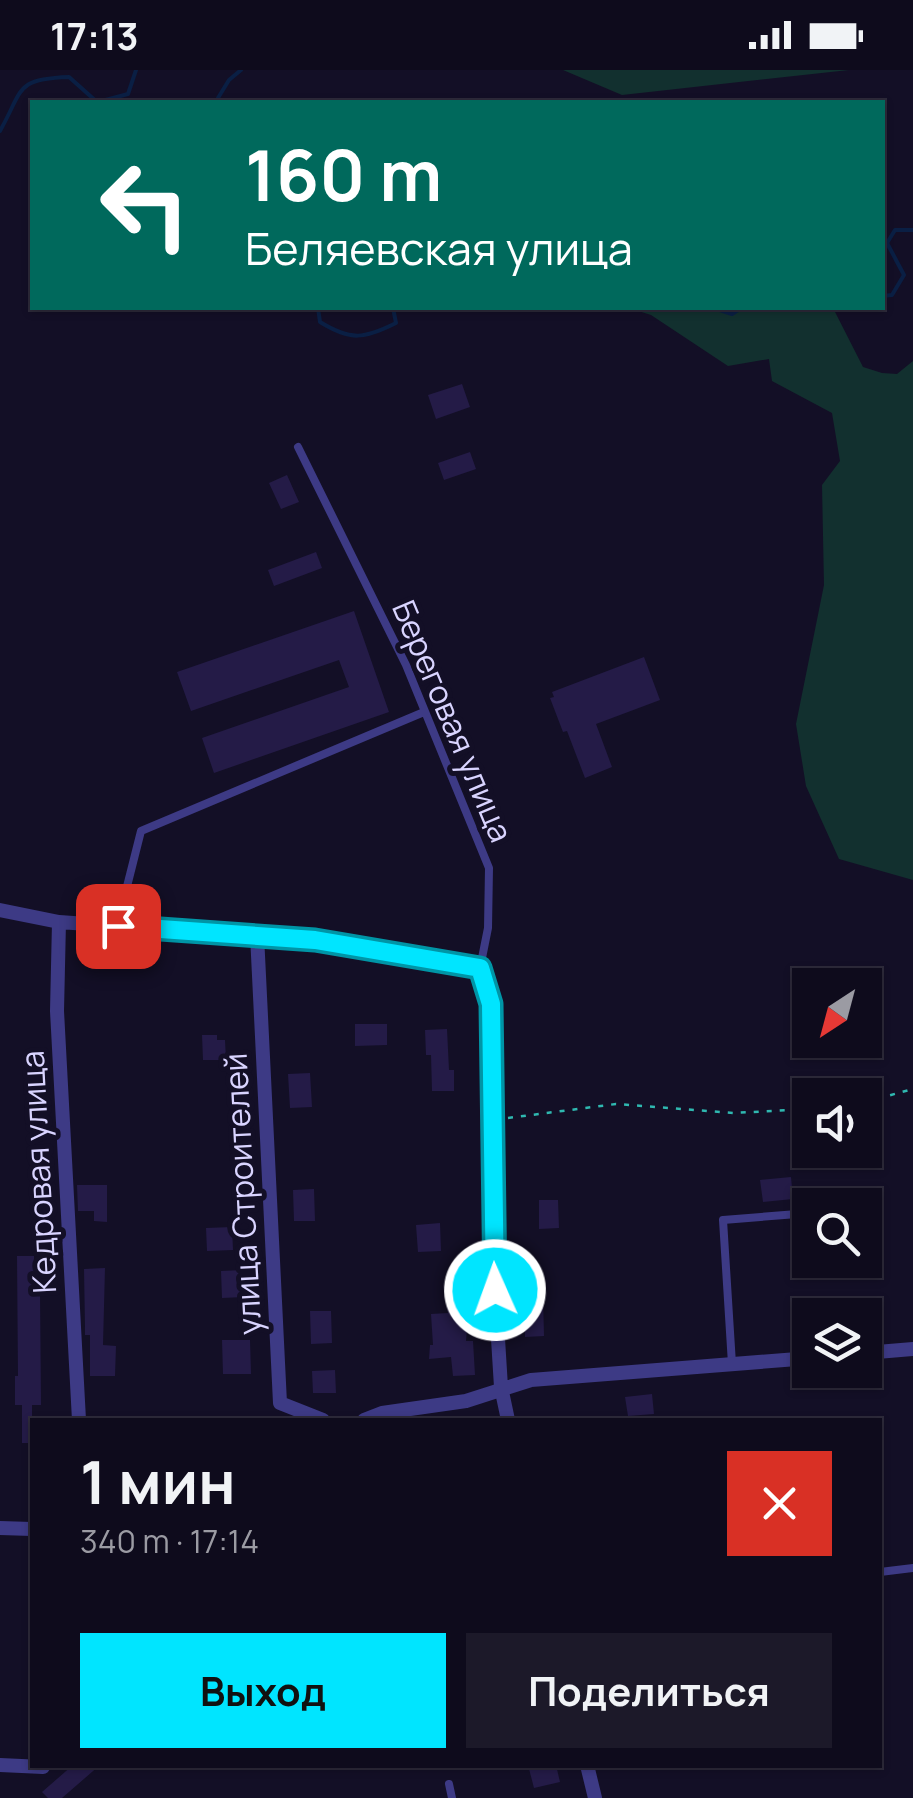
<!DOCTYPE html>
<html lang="ru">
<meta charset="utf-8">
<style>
:root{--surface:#0e0b1c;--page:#1c1929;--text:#f1f3f6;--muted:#9b9ba3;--line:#2e2b3b;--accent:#00e5ff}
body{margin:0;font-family:Manrope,sans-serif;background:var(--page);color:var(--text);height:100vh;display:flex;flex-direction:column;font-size:38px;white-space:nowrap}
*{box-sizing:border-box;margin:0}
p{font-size:32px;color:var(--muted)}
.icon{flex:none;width:55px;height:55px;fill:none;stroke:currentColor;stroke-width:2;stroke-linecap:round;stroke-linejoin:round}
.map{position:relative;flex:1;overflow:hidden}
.panel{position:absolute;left:30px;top:1348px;width:852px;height:350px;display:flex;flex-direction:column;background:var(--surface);border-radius:0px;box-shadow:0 2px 8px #0004,0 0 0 2px var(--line)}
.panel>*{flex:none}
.hud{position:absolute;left:30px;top:30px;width:855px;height:210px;border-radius:0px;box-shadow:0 2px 8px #0004,0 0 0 2px var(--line);background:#00695c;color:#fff;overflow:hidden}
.needle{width:65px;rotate:216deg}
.buttons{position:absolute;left:792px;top:898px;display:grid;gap:20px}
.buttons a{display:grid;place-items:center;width:90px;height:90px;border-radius:0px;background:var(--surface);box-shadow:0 2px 8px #0004,0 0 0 2px var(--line);font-size:50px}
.pin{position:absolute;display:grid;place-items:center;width:85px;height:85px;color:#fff;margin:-42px;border-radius:20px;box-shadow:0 5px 15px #0006}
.me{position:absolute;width:110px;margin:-55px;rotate:358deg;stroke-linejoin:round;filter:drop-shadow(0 0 8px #0008)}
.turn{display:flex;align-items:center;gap:35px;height:210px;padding:0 50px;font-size:45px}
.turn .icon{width:130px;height:130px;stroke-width:2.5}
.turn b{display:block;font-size:70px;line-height:85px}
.round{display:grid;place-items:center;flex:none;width:105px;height:105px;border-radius:0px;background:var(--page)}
.head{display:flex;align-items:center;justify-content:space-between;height:170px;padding:0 50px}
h1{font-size:60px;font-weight:700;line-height:75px}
.primary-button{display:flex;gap:20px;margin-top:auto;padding:20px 50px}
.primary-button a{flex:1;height:115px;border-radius:0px;background:var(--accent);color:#111;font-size:40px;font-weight:700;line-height:115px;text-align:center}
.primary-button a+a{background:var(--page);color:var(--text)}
.status{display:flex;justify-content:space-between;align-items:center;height:70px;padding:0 50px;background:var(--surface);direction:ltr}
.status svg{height:28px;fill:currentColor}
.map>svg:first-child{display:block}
.green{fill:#12302f}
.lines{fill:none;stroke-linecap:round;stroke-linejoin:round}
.stream{stroke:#0a1f44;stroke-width:4}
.building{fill:#241b47}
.path{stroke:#2fb8b0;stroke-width:2.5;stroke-dasharray:5 8;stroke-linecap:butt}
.service{stroke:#3d3a85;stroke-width:8}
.minor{stroke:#3d3a85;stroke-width:14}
.route-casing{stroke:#0095a6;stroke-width:25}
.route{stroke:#00e5ff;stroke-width:18}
.labels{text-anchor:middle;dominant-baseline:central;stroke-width:10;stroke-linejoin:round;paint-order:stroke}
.street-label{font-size:32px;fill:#d9d4ff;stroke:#130f26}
</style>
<div class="status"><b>17:13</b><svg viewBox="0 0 49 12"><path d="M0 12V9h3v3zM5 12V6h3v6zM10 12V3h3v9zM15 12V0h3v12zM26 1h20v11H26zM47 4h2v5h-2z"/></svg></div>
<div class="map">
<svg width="913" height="1728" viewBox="0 0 913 1728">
<rect width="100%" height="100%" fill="#130f26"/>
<path class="green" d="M563 0H849L622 25Z
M629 238H833L863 297 882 303 897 304 913 291V810L839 789 806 716 796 654 824 515 822 415 840 391 832 343 772 311 769 289 728 296 651 245Z"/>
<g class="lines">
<path class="stream" d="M98 32 128 24 136 0
M219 32 218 28 229 10 241 0
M0 61C24 18 15 9 69 7L97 32
M882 226 892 225 904 205 887 173 895 160H913
M318 238 320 252C351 271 364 269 396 253L393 238
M714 238 732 244 741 238"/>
</g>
<path class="building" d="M462 314 470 337 436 349 428 325Z
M470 382 476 399 444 410 438 393Z
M287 405 299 432 281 439 269 413Z
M316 482 322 498 274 516 268 500Z
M354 541 389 642 214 703 202 668 349 617 339 590 191 641 177 602Z
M644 587 660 630 596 654 612 697 585 708 567 661 563 662 550 628 554 627 552 622Z
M355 954H387V975L355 976Z
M447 959 449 1000H454V1021H432L431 985H426L425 960Z
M202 965H217V970H225L226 990H203Z
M310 1003 312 1037 290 1038 288 1004Z
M791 1107 793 1129 763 1132 760 1110Z
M77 1115H107V1152L94 1151V1141H78Z
M314 1119 315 1151H294L293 1120Z
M539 1130H558L559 1158 539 1159Z
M440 1153 441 1181 418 1182 416 1155Z
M232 1157 233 1180 207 1181 206 1158Z
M17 1186H34L35 1222H40L41 1335H32V1373H22V1335H15V1306H18Z
M105 1198 103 1275 116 1276 115 1306H90V1265H85V1257L84 1199Z
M243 1200 244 1227 222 1228 221 1201Z
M543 1226 544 1266 525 1267 524 1227Z
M469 1234 466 1271H473L475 1305 453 1306 451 1287 429 1289 430 1275H433L431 1244 448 1243 447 1235Z
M310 1241H331L332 1273 311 1274Z
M222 1270H250L251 1304H223Z
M335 1300 336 1323H313L312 1301Z
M652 1324 654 1344 628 1346 625 1327Z
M73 1695H100L62 1728H48L42 1722Z
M528 1695H556L560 1712 534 1718Z"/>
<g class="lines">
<path class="path" d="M865 1032 913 1019
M508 1048 616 1034 733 1043 810 1039"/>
<path class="service" d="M298 377 406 595 489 798 488 858 480 898
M117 856 141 761 424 642
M732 1294 723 1150 810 1143
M880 1502 913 1498
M449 1714 452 1728"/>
<path class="minor" d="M0 840 59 852 315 870 480 898 491 934 493 1188 501 1317 508 1350
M59 852 57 941 79 1350
M257 865 280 1333 323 1350
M865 1283 913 1279
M364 1350 382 1343 466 1331 531 1310 810 1288
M0 1458 32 1459
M0 1695 43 1697
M587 1695 595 1728"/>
</g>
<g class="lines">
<g class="route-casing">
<path id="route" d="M118 856 315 870 480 898 491 934 495 1220"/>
</g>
<use href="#route" class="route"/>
</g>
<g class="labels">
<g class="street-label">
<text transform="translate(453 651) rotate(67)">Береговая улица</text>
<text transform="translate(38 1102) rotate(-93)">Кедровая улица</text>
<text transform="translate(242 1124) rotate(-93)">улица Строителей</text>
</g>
</g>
</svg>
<div class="buttons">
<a><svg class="needle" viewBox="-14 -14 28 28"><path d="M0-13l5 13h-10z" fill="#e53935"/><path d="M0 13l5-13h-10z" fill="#9b9ba3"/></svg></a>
<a><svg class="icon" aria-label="sound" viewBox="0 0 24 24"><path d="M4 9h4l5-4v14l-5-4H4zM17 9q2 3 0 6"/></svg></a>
<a><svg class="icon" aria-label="search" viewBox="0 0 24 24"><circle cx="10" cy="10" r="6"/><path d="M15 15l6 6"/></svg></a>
<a><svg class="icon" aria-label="layers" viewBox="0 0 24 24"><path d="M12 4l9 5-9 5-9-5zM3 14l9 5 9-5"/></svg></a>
</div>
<div class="pin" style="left:118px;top:856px;background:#d93025"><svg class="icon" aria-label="arrive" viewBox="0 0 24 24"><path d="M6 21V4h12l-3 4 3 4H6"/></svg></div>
<svg class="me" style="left:495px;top:1220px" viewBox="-20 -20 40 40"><circle r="17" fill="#00e5ff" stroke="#fff" stroke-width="3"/><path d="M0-11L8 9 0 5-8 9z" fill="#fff"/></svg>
<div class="hud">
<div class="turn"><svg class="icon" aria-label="left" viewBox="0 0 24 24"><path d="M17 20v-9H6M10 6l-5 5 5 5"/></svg><div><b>160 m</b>Беляевская улица</div></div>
</div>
<section class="panel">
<div class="head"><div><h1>1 мин</h1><p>340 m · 17:14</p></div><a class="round" style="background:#d93025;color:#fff"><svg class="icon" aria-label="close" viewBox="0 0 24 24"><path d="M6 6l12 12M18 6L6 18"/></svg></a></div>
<div class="primary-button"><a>Выход</a><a>Поделиться</a></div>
</section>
</div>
